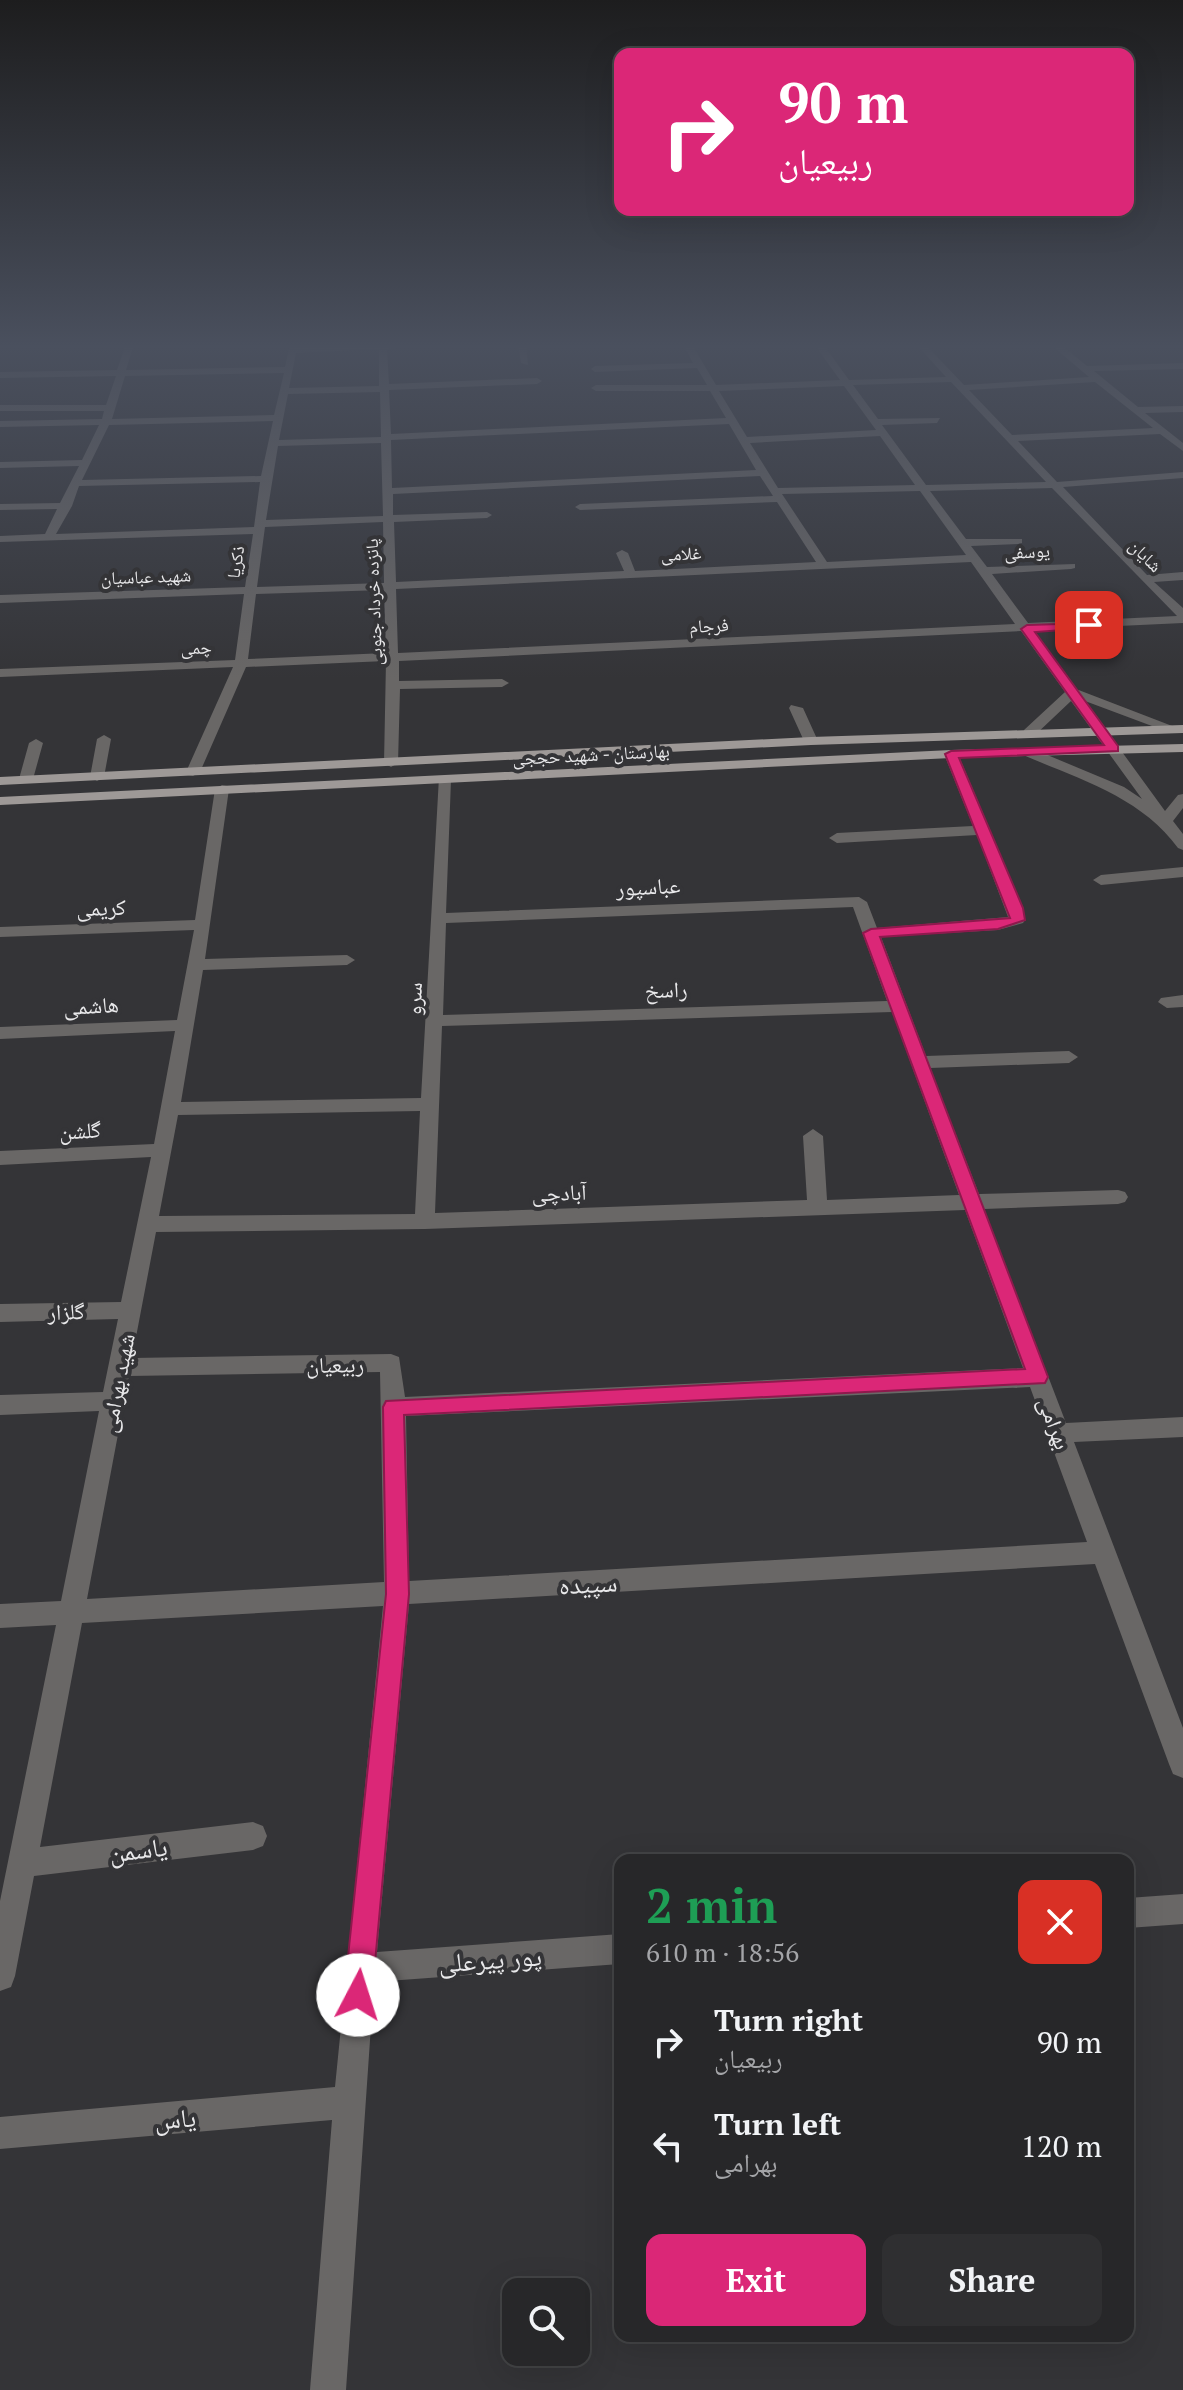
<!DOCTYPE html>
<meta charset="utf-8">
<style>
:root{--surface:#272729;--page:#2f2f31;--text:#f1f3f6;--muted:#a4a5a8;--line:#434446;--accent:#db2777}
body{margin:0;font-family:"PT Serif","Noto Naskh Arabic",serif;background:var(--page);color:var(--text);height:100vh;display:flex;flex-direction:column;font-size:30px;white-space:nowrap}
*{box-sizing:border-box;margin:0}
p{font-size:26px;color:var(--muted)}
.icon{flex:none;width:44px;height:44px;fill:none;stroke:currentColor;stroke-width:2;stroke-linecap:round;stroke-linejoin:round}
.map{position:relative;flex:1;overflow:hidden}
.details{position:absolute;left:614px;top:1854px;width:520px;height:488px;display:flex;flex-direction:column;background:var(--surface);border-radius:16px;box-shadow:0 8px 32px #0002,0 0 0 2px var(--line)}
.details>*{flex:none}
.banner{position:absolute;left:614px;top:48px;width:520px;height:168px;border-radius:16px;box-shadow:0 8px 32px #0002,0 0 0 2px var(--line);background:#db2777;color:#fff;overflow:hidden}
.buttons{position:absolute;left:502px;top:2278px;display:grid;gap:16px}
.buttons a{display:grid;place-items:center;width:88px;height:88px;border-radius:16px;background:var(--surface);box-shadow:0 8px 32px #0002,0 0 0 2px var(--line);font-size:40px}
.pin{position:absolute;display:grid;place-items:center;width:68px;height:68px;color:#fff;margin:-34px;border-radius:16px;box-shadow:0 4px 12px #0006}
.me{position:absolute;width:88px;margin:-44px;rotate:5deg;stroke-linejoin:round;filter:drop-shadow(0 0 6px #0008)}
.turn{display:flex;align-items:center;gap:28px;height:168px;padding:0 32px;font-size:36px}
.turn .icon{width:104px;height:104px;stroke-width:2.5}
.turn b{display:block;font-size:56px;line-height:68px}
.round{display:grid;place-items:center;flex:none;width:84px;height:84px;border-radius:16px;background:var(--page)}
.overview{display:flex;align-items:center;justify-content:space-between;height:136px;padding:0 32px}
h1{font-size:48px;font-weight:600;line-height:60px;color:#1e9e55}
.cta{display:flex;gap:16px;margin-top:auto;padding:16px 32px}
.cta a{flex:1;height:92px;border-radius:16px;background:var(--accent);color:#fff;font-size:32px;font-weight:600;line-height:92px;text-align:center}
.cta a+a{background:var(--page);color:var(--text)}
ul{padding:0;list-style:none}
li{display:flex;align-items:center;gap:24px;height:104px;padding:0 32px}
li div{flex:1}
li b{display:block;font-size:30px}
li em{font-style:normal}
.map>svg:first-child{display:block}
.lines{fill:none;stroke-linecap:round;stroke-linejoin:round}
.minor{fill:#696766;fill-rule:evenodd}
.major{fill:#9e9997;fill-rule:evenodd}
.route{fill:#db2777;stroke:#8e194d;stroke-width:2}
.labels{text-anchor:middle;dominant-baseline:central;stroke-width:8;stroke-linejoin:round;paint-order:stroke}
.far-street-label{font-size:18px;fill:#e8e8ea;stroke:#343437}
.street-label{font-size:22px;fill:#e8e8ea;stroke:#343437}
.near-street-label{font-size:26px;fill:#e8e8ea;stroke:#343437}
</style>
<div class="map">
<svg width="1183" height="2390" viewBox="0 0 1183 2390">
<rect width="100%" height="100%" fill="#343437"/>
<g class="lines">
<path class="minor" d="M126 344H134L126 370 285 367 290 344H298L297 348 433 344 387 349 389 384 537 378 542 381 537 384 389 390 391 434 726 418 710 391H596L591 388 596 385H707L697 368 595 372 591 369 595 366 693 363 683 344H745L694 348 716 385 840 380 814 344H823L849 380 946 377 916 344H925L964 385 1089 377 1050 344H1060L1087 366 1183 363V369L1094 371 1138 407 1183 406V412L1145 413 1183 443V451L1160 434 1018 441 1057 482 1183 472V478L1063 487 1147 575 1183 572V580L1154 582 1183 608V623L1033 630 1076 689 1180 729 1168 732 1085 701 1165 811 1178 795 1183 794V808L1173 821 1183 834V850L1178 848C1141 797 1079 779 1023 755V749H1033L1124 787 1142 799 1071 701 1034 736H1024V730L1065 692 1021 631 399 661V681L502 679 509 683 502 687 400 689 398 763 391 767 384 763 386 661 246 667 200 772 193 776 188 775 186 772 233 667 0 677V669L235 660 244 594 0 603V595L245 587 253 534 0 542V536L45 534 57 509 0 510V504L60 503 79 466 0 468V462L82 460 99 425 0 427V421L102 419 104 411H0V405H106L116 376 0 378V372L117 370ZM379 349V386L289 388 296 353ZM284 373 274 415 112 419 125 376ZM951 382 1046 482 926 485 882 425 937 423 940 418 878 419 853 385ZM1095 382 1153 428 1012 435 969 390ZM844 386 876 430 747 437 719 391ZM380 392 381 437 279 440 288 394ZM273 421 261 476 82 480 109 425ZM729 424 756 470 392 488 391 440ZM880 436 915 485 778 488 750 443ZM381 443 383 516 266 520 278 446ZM760 476 773 496 580 504 575 507 580 510 777 502 816 562 635 571 628 553 622 550 616 553 624 571 396 582 394 522 487 518 492 515 487 512 393 515V494ZM260 482 254 527 56 534 72 506 79 486ZM1052 488 1177 616 1028 623 992 574 1071 569 1075 568V564L987 567 971 546 1018 544 1022 543V539H966L930 491ZM920 491 966 555 827 562 782 494ZM383 522 384 583 257 587 265 527ZM971 562 1015 624 398 653 396 589ZM384 590 386 653 248 659 256 594Z
M518 344H526L528 365 521 363Z
M791 705 803 708 818 741 816 744 804 741 789 708Z
M104 735 111 739 104 777 97 781 90 777 97 739Z
M36 739 43 743 33 779 31 782H21L19 779 29 743Z
M951 750 958 754 1023 908 1025 920 1023 923 998 930 881 937 926 1056 1069 1051 1078 1057 1069 1063 930 1068 979 1194 1118 1190 1125 1192 1128 1197 1125 1202 1118 1204 984 1209 1066 1423 1183 1417V1437L1074 1442 1183 1728V1778L1173 1774 1169 1764 1095 1564 409 1604 377 1952 620 1934V1964L374 1982 346 2390H310L332 2120 0 2149V2117L335 2087 383 1606 82 1623 40 1847 253 1822 263 1826 267 1836 263 1846 253 1850 34 1876 15 1976 11 1987 0 1991V1901L56 1625 0 1628V1604L61 1601 99 1411 0 1415V1395L103 1392 118 1319 0 1322V1304L121 1302 151 1157 0 1165V1151L154 1144 175 1031 0 1039V1027L177 1020 194 930 0 937V927L195 920 215 789 222 785 227 786 229 789 205 959 347 955 355 960 347 965 203 970 181 1102 421 1098 439 777H449L451 780 446 913 859 897 867 902 877 928 1008 917 977 835 837 843 829 838 837 833 973 826 944 754ZM853 907 887 1001 443 1015 446 923ZM892 1012 959 1195 827 1200 823 1136 813 1129 803 1136 807 1200 435 1213 442 1026ZM420 1111 415 1214 159 1216 178 1115ZM965 1210 1023 1368 405 1397 399 1357 391 1354 132 1358 156 1232 425 1229ZM380 1372 384 1582 87 1599 129 1376ZM1030 1387 1087 1542 409 1581 406 1416Z
M1183 867V877L1101 885 1093 880 1101 875Z
M1183 995V1007L1167 1008 1158 1002 1161 998Z
M1183 1894V1924L1128 1928V1898Z"/>
<path class="major" d="M1183 725V733L811 745 0 785V777L811 737Z
M1183 744V752L951 758 0 805V797L951 750Z"/>
</g>
<linearGradient id="sky" x2="0" y2="1"><stop stop-color="#1d1d1e"/><stop offset="0.51" stop-color="#4a505e"/><stop offset="1" stop-color="#4a505e" stop-opacity="0"/></linearGradient>
<rect width="1183" height="679" fill="url(#sky)"/>
<path class="route" d="M1093 623 1095 625 1089 628 1035 632 1118 746V751L959 758 1023 908 1025 920 998 929 880 937 1048 1377 1045 1383 404 1415 409 1594 372 1995 368 2005 358 2009 348 2005 344 1995 386 1594 383 1407 386 1401 1025 1369 863 933 871 929 1010 918 945 754 951 751 1104 745 1021 629 1027 625Z"/>
<g class="labels">
<g class="far-street-label">
<text transform="translate(1027 551) rotate(-3)">یوسفی</text>
<text transform="translate(681 553) rotate(-3)">غلامی</text>
<text transform="translate(1146 555) rotate(45)">شایان</text>
<text transform="translate(235 562) rotate(-81)">ذکریا</text>
<text transform="translate(146 576) rotate(-2)">شهید عباسیان</text>
<text transform="translate(373 602) rotate(-92)">پانزده خرداد جنوبی</text>
<text transform="translate(709 625) rotate(-3)">فرجام</text>
<text transform="translate(196 647) rotate(-2)">چمی</text>
<text transform="translate(591 754) rotate(-3)">بهارستان - شهید حججی</text>
</g>
<g class="street-label">
<text transform="translate(648 886) rotate(-3)">عباسپور</text>
<text transform="translate(101 907) rotate(-2)">کریمی</text>
<text transform="translate(666 989) rotate(-2)">راسخ</text>
<text transform="translate(413 999) rotate(-88)">سرو</text>
<text transform="translate(91 1005) rotate(-3)">هاشمی</text>
<text transform="translate(80 1130) rotate(-3)">گلشن</text>
<text transform="translate(559 1192) rotate(-2)">آبادچی</text>
<text transform="translate(66 1311) rotate(-2)">گلزار</text>
<text transform="translate(335 1364) rotate(-1)">ربیعیان</text>
<text transform="translate(117 1383) rotate(-79)">شهید بهرامی</text>
<text transform="translate(1055 1423) rotate(70)">بهرامی</text>
</g>
<g class="near-street-label">
<text transform="translate(588 1583) rotate(-3)">سپیده</text>
<text transform="translate(138 1849) rotate(-7)">یاسمن</text>
<text transform="translate(490 1959) rotate(-4)">پور پیرعلی</text>
<text transform="translate(175 2118) rotate(-5)">یاس</text>
</g>
</g>
</svg>
<div class="buttons">
<a><svg class="icon" aria-label="search" viewBox="0 0 24 24"><circle cx="10" cy="10" r="6"/><path d="M15 15l6 6"/></svg></a>
</div>
<div class="pin" style="left:1089px;top:625px;background:#d93025"><svg class="icon" aria-label="arrive" viewBox="0 0 24 24"><path d="M6 21V4h12l-3 4 3 4H6"/></svg></div>
<svg class="me" style="left:358px;top:1995px" viewBox="-20 -20 40 40"><circle r="19" fill="#fff"/><path d="M0-13L10 11 0 6-10 11z" fill="#db2777"/></svg>
<div class="banner">
<div class="turn"><svg class="icon" aria-label="right" viewBox="0 0 24 24"><path d="M7 20v-9h11M14 6l5 5-5 5"/></svg><div><b>90 m</b>ربیعیان</div></div>
</div>
<section class="details">
<div class="overview"><div><h1>2 min</h1><p>610 m · 18:56</p></div><a class="round" style="background:#d93025;color:#fff"><svg class="icon" aria-label="close" viewBox="0 0 24 24"><path d="M6 6l12 12M18 6L6 18"/></svg></a></div>
<ul>
<li><svg class="icon" aria-label="right" viewBox="0 0 24 24"><path d="M7 20v-9h11M14 6l5 5-5 5"/></svg><div><b>Turn right</b><p>ربیعیان</p></div><em>90 m</em></li>
<li><svg class="icon" aria-label="left" viewBox="0 0 24 24"><path d="M17 20v-9H6M10 6l-5 5 5 5"/></svg><div><b>Turn left</b><p>بهرامی</p></div><em>120 m</em></li>
</ul>
<div class="cta"><a>Exit</a><a>Share</a></div>
</section>
</div>
